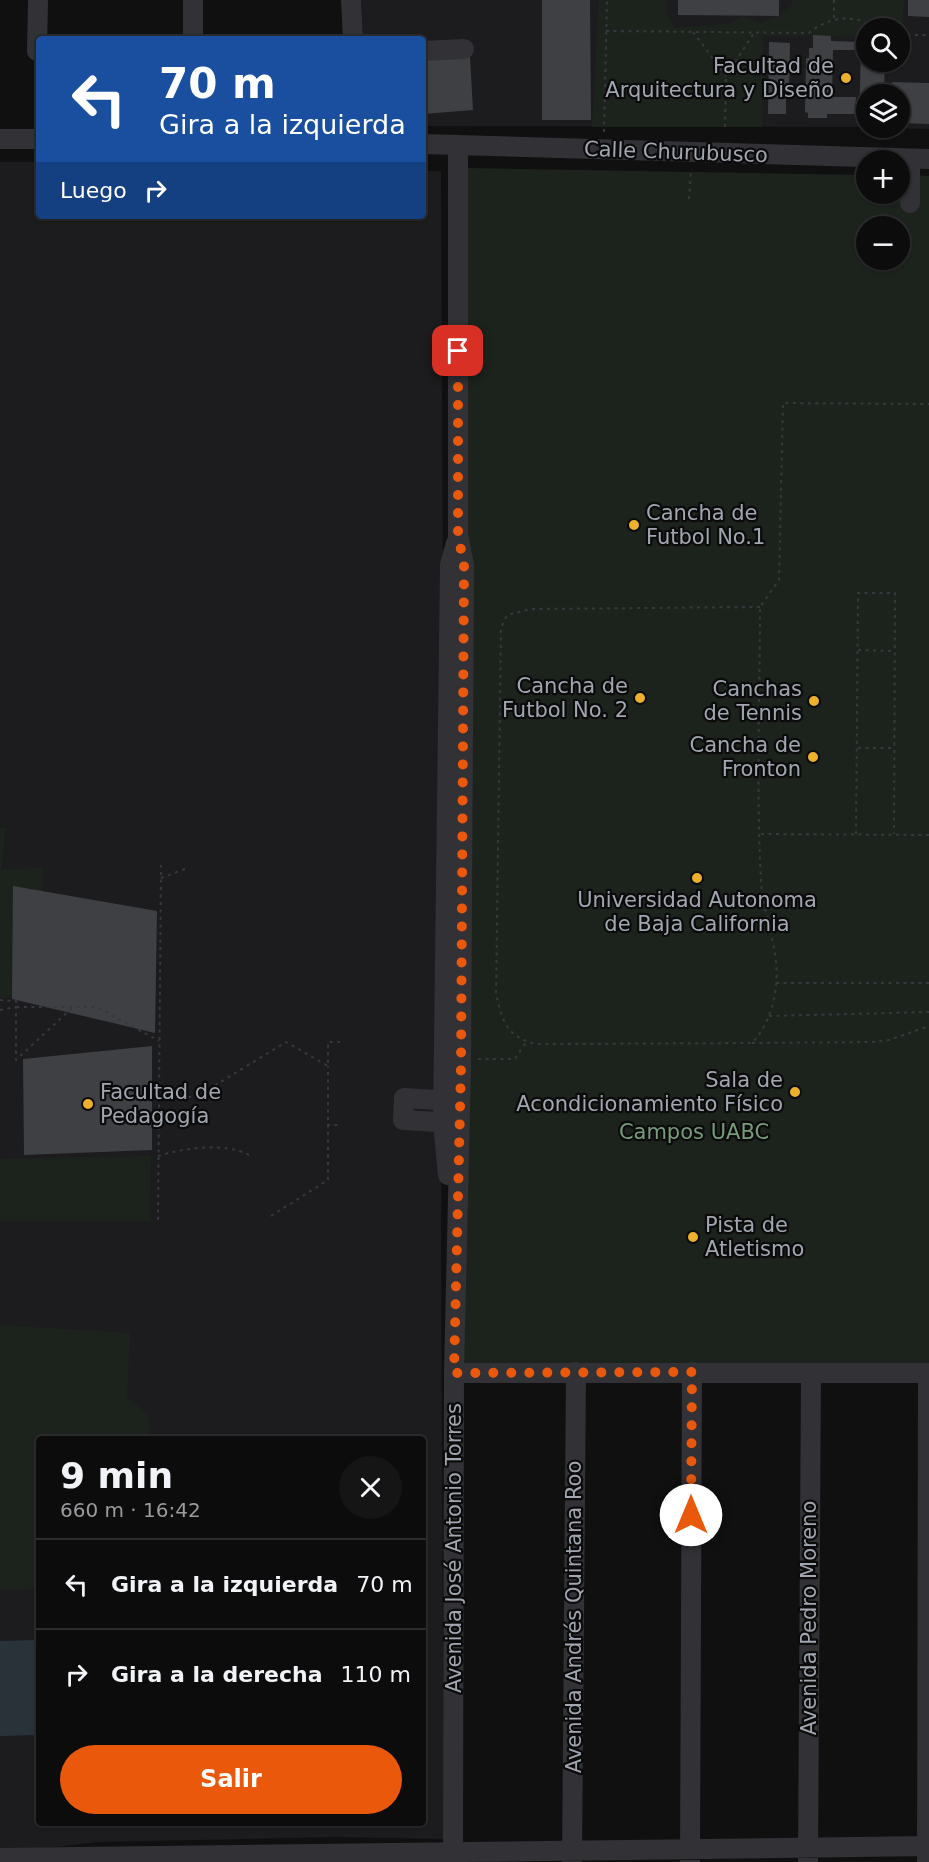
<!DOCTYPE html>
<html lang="es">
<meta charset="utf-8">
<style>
:root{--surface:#0c0c0d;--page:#151516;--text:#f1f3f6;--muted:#9a9b9d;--line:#2c2c2e;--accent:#ea580c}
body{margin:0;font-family:"DejaVu Sans",sans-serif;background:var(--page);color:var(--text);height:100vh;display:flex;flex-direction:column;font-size:22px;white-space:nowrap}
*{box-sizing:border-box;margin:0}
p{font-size:20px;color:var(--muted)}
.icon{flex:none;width:33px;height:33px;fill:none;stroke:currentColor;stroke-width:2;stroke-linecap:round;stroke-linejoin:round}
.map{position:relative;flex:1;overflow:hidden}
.panel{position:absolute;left:36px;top:1436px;width:390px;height:390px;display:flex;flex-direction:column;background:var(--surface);border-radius:6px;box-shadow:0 2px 4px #0004,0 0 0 2px var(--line)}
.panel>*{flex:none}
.top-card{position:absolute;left:36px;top:36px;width:390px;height:183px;border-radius:6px;box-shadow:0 2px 4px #0004,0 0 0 2px var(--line);background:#1a4fa0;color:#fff;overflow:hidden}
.buttons{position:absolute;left:856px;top:18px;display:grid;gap:12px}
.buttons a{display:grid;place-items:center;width:54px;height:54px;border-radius:50%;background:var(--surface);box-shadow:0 2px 4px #0004,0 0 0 2px var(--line);font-size:30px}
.pin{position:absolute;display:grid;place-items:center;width:51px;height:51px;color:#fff;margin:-26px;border-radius:12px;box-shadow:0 3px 9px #0006}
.me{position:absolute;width:66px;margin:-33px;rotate:0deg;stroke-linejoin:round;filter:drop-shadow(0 0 4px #0008)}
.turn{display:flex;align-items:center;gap:21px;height:126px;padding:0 24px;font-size:27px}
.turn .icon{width:78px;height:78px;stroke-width:2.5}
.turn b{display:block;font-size:42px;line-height:51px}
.then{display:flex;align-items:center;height:57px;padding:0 24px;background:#0003;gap:12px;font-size:22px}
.round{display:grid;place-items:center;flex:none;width:63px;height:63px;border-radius:32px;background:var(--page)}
.head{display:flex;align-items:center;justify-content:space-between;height:102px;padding:0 24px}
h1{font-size:36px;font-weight:700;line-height:45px}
.cta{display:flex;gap:12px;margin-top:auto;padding:12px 24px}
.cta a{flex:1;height:69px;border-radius:36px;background:var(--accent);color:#fff;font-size:24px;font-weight:700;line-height:69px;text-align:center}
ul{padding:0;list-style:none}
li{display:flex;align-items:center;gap:18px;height:90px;padding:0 24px;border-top:2px solid var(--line)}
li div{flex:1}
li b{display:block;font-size:22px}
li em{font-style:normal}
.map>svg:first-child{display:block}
.built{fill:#1c1c1e;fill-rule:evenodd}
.green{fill:#1c231d;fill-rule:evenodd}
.water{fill:#2a3239}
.building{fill:#3f4044}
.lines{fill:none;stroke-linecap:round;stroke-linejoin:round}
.path{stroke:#37383d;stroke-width:2;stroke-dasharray:3 4.5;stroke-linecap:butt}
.minor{stroke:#313136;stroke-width:20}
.route{stroke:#ea580c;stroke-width:10;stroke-dasharray:0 18}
.poi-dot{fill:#ecb02d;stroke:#0b0b0c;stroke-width:2}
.labels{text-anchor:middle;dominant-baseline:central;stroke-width:4.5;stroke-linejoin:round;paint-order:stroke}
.poi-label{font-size:21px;fill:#a1a6b1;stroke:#0b0b0c;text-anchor:end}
.street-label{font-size:21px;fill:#a1a6b1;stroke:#0b0b0c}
.park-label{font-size:21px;fill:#789c7b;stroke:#0b0b0c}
</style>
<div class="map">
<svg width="929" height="1862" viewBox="0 0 929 1862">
<rect width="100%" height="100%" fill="#101011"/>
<path class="built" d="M361 0H929V129L879 128H900V94H867V127L423 126V39H363ZM867 28H900V62H867Z
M0 162H39V216H423V171H441L444 829 441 1245 444 1839 334 1837 97 1842 0 1854V998L40 999 43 869H2L6 828H0ZM39 1438H423V1822H39Z"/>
<path class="green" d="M599 0H667L666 12 674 28 732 23 742 16 761 23 779 16 792 5 793 0H904L902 37 900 28H867V37L763 36 762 127H592Z
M467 168 867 175V194H900V175L929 176V1369L456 1372ZM867 226H900V260H867Z
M0 828H6L2 869 43 868 41 999 0 998Z
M151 1156 150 1221H0V1159Z
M0 1325 130 1333 127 1397 149 1415 150 1438H39V1589L0 1590Z"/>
<path class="water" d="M39 1640V1735L0 1736V1641Z"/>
<path class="building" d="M542 0H590L591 120H542Z
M678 0H779V16L678 15Z
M908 0H929V17L908 16Z
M813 35 831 36V41L862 42 863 38H867V62H885L884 87H891L892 82 929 83V124L900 123V94H867V121H859L861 50H833L832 97H856L855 114H827V118H808V113L805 112 806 58H809V48H813Z
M769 42 790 43 789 99H786V114H768Z
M470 57 473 110 423 114V60Z
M13 886 157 911 155 1033 12 999Z
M152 1046V1150L24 1155 23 1059Z"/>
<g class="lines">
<path class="path" d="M834 18V0
M606 31 809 33C826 18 854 12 874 28
M693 32 726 76
M900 35H929
M725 127 726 76 754 33
M604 132 607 0
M689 199 691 169
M760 607 531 609 507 615 501 628 496 994C503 1022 505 1035 535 1044L752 1043C767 1027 774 1006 776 985 780 950 763 915 761 881 756 790 760 698 760 607L779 580 783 403 929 404
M858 650 894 651
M858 748H894
M761 834 929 835
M856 834 858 593H895L894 834
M161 878 185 869
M776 983H929
M0 1000 16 1001V1007H97L159 1041
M0 1010 16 1007V1060L73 1007
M769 1016 929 1012
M752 1043 872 1042 889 1040 929 1026
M478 1059H515L526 1042
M158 1097H196L286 1042 328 1066V1042H340
M327 1125H340
M158 1156C184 1148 225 1142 249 1155
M271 1216 328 1180V1066
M158 1220 161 865"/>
<path class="minor" d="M351 0 353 39
M193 39V0
M37 51 38 0
M423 51 464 49
M0 139H39
M423 144 929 159
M910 159V203
M455 1101 404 1098 403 1120 456 1123
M448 1175 443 1122 450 565 456 543
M454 1373H929
M0 1858 929 1846
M572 1861 576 1372
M453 1862 454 1373 461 1066 463 735 464 565 458 535V145
M690 1862 692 1372
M808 1862 811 1373
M927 1862 928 1373"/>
</g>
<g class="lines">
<path class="route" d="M458 351V535L464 565 463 735 461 1066 454 1373 692 1372 691 1515"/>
</g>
<g class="poi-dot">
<circle cx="846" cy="78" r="6"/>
<circle cx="634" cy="525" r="6"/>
<circle cx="640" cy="698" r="6"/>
<circle cx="814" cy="701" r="6"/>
<circle cx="813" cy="757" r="6"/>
<circle cx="697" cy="878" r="6"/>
<circle cx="795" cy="1092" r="6"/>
<circle cx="88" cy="1104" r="6"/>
<circle cx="693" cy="1237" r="6"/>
</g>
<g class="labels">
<g class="poi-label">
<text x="834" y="66">Facultad de<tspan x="834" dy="24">Arquitectura y Diseño</tspan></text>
<text x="646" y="513" text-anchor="start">Cancha de<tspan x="646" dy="24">Futbol No.1</tspan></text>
<text x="628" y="686">Cancha de<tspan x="628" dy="24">Futbol No. 2</tspan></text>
<text x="802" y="689">Canchas<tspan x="802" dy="24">de Tennis</tspan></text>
<text x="801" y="745">Cancha de<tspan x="801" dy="24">Fronton</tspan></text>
<text x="697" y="900" text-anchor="middle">Universidad Autonoma<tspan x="697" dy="24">de Baja California</tspan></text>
<text x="783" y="1080">Sala de<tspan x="783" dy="24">Acondicionamiento Físico</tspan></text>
<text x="100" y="1092" text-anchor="start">Facultad de<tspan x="100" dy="24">Pedagogía</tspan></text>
<text x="705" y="1225" text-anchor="start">Pista de<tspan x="705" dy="24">Atletismo</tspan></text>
</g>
<g class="street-label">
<text transform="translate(676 152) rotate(2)">Calle Churubusco</text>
<text transform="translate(454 1548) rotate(-90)">Avenida José Antonio Torres</text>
<text transform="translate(574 1617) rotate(-90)">Avenida Andrés Quintana Roo</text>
<text transform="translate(809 1618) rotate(-90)">Avenida Pedro Moreno</text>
</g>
<g class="park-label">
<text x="694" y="1132">Campos UABC</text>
</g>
</g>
</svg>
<div class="buttons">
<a><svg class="icon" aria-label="search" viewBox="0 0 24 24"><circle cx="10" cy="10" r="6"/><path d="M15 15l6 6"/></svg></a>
<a><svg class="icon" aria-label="layers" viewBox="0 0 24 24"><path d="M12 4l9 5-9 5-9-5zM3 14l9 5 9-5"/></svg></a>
<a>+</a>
<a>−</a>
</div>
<div class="pin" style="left:458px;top:351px;background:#d93025"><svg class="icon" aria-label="arrive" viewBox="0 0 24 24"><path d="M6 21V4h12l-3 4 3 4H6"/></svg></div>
<svg class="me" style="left:691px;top:1515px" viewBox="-20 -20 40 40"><circle r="19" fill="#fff"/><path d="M0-13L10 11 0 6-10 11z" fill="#ea580c"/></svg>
<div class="top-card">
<div class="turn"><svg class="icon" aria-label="left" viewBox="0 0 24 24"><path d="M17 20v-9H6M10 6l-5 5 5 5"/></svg><div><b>70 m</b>Gira a la izquierda</div></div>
<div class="then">Luego<svg class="icon" aria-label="right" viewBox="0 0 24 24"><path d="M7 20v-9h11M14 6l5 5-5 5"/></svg></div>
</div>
<section class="panel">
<div class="head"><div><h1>9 min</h1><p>660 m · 16:42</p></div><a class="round"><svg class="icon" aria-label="close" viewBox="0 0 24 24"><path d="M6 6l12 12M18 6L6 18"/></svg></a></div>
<ul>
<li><svg class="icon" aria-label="left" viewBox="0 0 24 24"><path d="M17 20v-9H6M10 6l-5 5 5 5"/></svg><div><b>Gira a la izquierda</b></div><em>70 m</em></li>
<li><svg class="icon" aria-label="right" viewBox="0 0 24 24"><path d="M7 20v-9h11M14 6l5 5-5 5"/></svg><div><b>Gira a la derecha</b></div><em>110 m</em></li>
</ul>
<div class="cta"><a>Salir</a></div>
</section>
</div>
